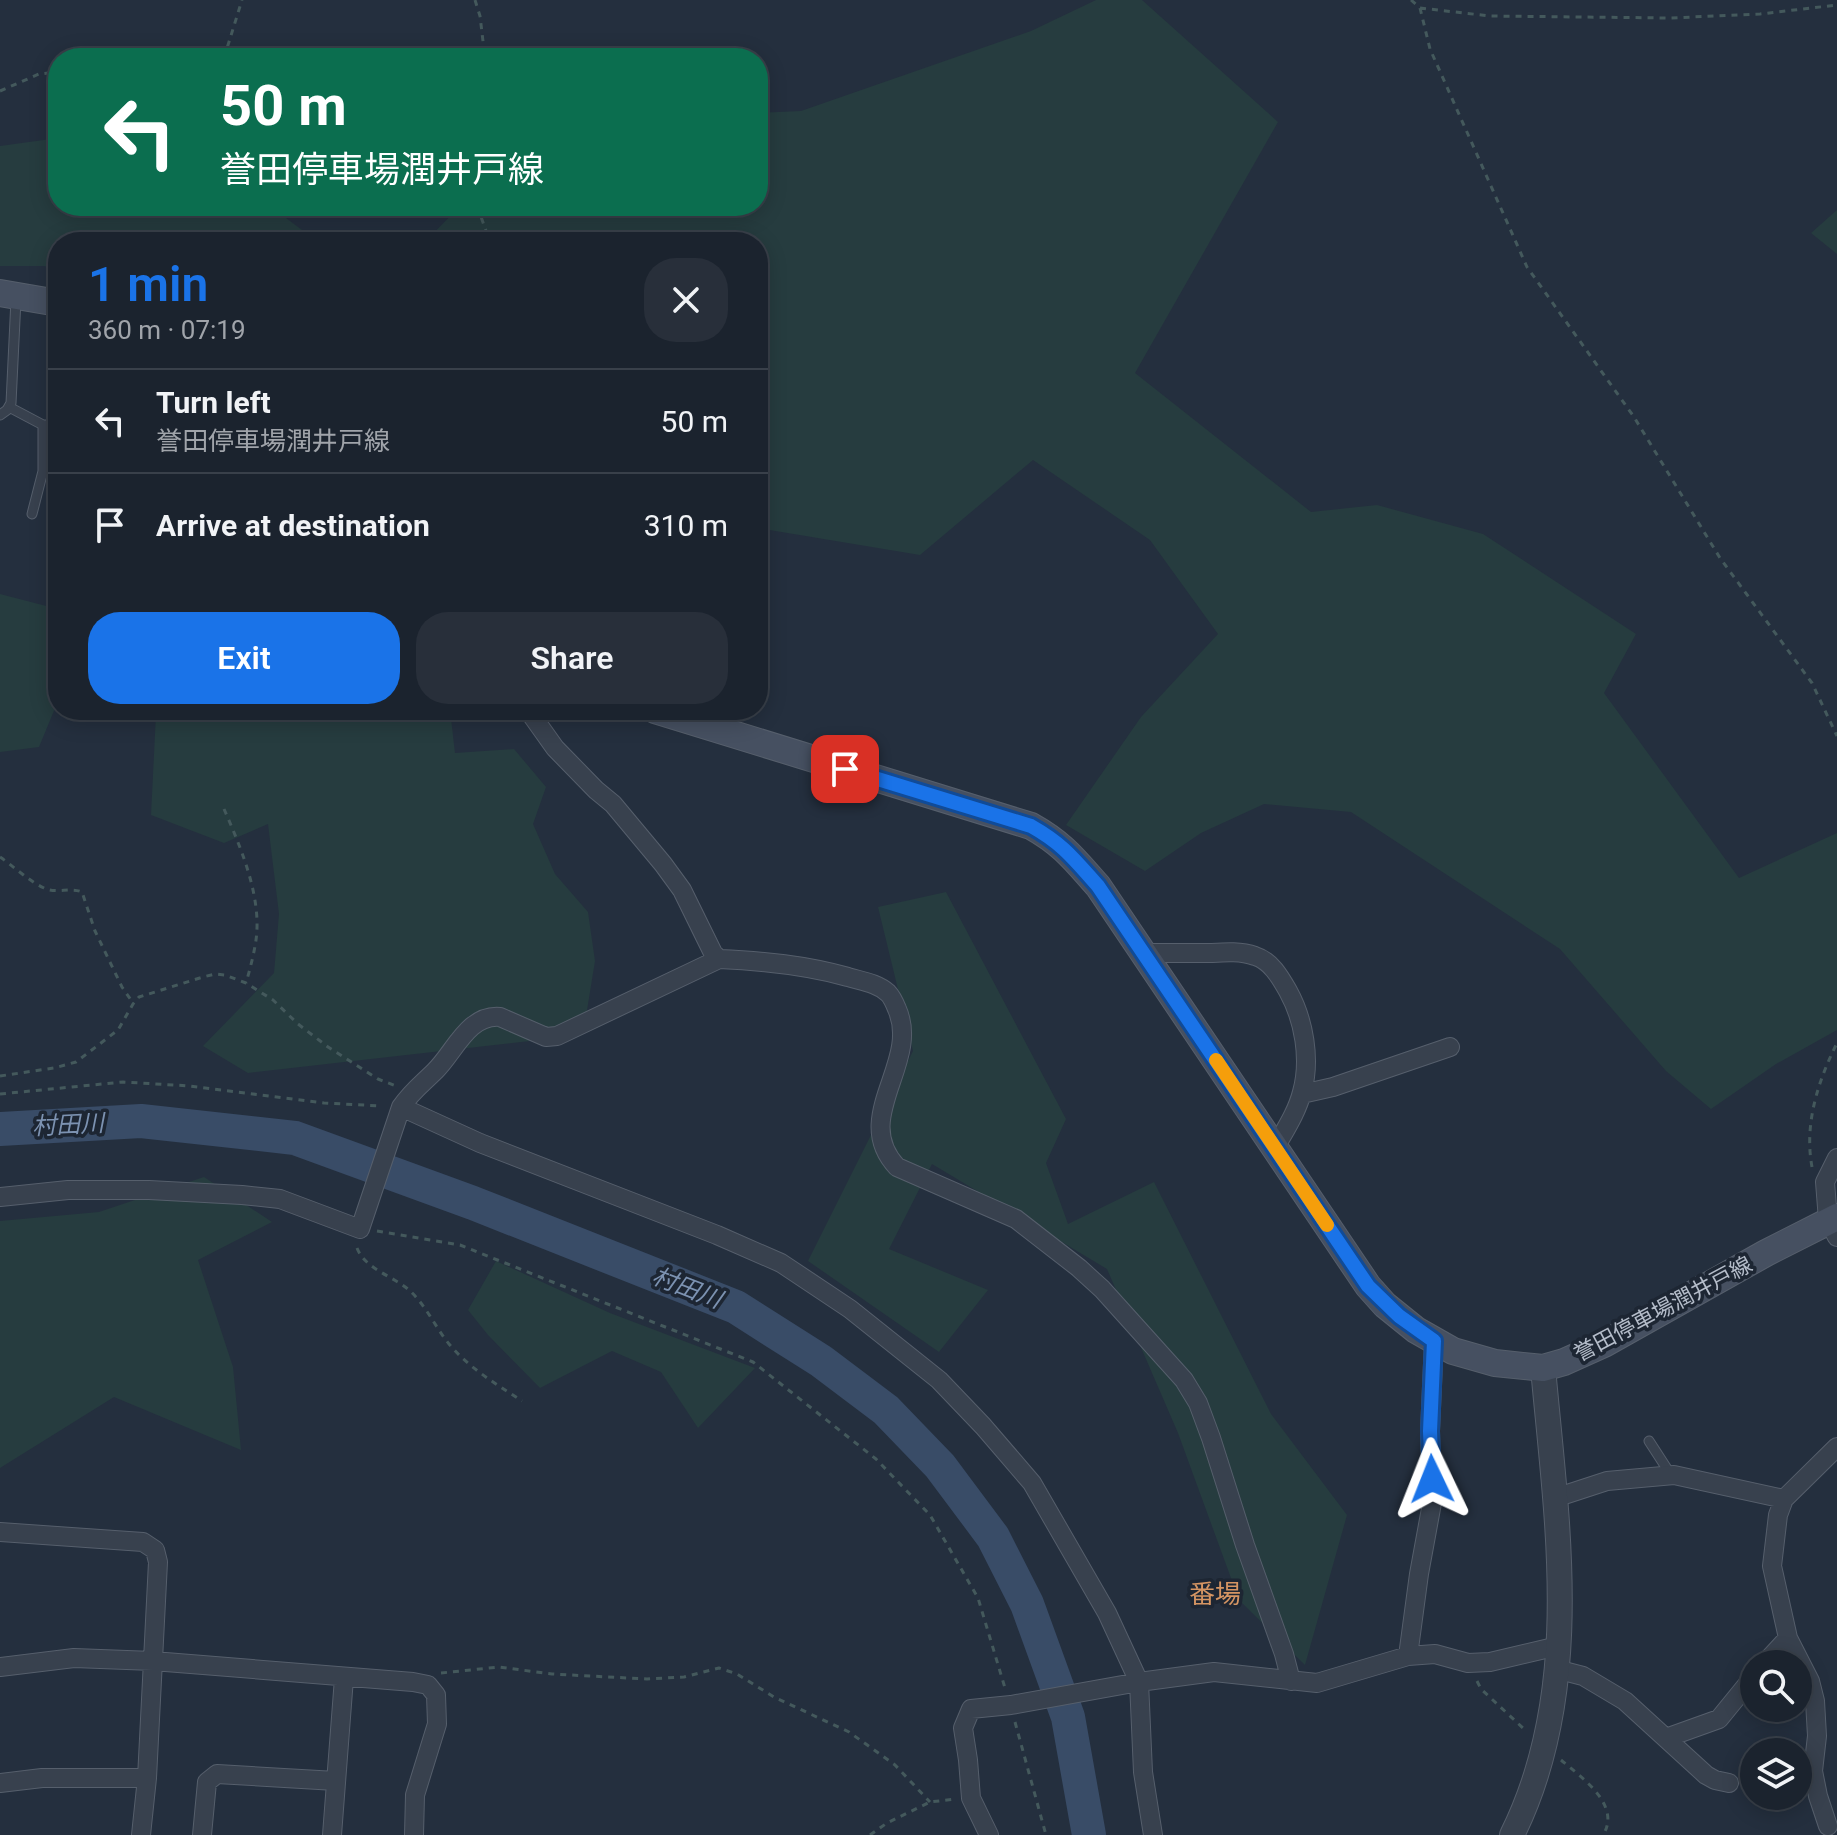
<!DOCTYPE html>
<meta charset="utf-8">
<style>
:root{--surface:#1b232e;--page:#282f3a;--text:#f1f3f6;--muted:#a0a4aa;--line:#39404a;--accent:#1a73e8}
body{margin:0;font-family:Roboto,"Noto Sans JP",sans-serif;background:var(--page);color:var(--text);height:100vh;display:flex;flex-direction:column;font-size:30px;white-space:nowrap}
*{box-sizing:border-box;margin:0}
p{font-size:26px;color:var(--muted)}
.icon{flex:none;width:44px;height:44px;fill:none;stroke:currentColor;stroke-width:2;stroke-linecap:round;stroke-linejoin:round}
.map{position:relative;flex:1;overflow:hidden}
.details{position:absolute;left:48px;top:232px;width:720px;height:488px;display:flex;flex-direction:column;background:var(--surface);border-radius:32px;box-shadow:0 4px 20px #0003,0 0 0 2px var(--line)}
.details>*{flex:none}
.guide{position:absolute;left:48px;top:48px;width:720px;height:168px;border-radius:32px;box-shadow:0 4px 20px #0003,0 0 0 2px var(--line);background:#0b6e4f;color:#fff;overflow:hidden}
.fabs{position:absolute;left:1740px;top:1650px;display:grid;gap:16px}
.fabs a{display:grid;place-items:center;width:72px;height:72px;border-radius:50%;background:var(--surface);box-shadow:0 4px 20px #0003,0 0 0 2px var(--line);font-size:40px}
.pin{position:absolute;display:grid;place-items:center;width:68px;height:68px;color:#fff;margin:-34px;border-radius:16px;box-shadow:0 4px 12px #0006}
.me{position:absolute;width:88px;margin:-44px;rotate:358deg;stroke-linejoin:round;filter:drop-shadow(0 0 6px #0008)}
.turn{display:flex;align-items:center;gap:28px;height:168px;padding:0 40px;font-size:36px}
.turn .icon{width:104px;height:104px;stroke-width:2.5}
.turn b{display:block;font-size:56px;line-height:68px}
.round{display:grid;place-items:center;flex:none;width:84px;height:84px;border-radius:32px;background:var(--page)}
.overview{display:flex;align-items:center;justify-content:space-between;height:136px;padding:0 40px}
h1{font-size:48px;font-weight:600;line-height:60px;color:var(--accent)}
.cta{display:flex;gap:16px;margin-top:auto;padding:16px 40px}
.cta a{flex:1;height:92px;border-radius:32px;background:var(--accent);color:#fff;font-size:32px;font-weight:600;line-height:92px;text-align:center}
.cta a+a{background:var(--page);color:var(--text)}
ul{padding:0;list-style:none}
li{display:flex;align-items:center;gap:24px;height:104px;padding:0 40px;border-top:2px solid var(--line)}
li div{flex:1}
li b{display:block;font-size:30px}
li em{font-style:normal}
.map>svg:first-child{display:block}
.green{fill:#263c3f}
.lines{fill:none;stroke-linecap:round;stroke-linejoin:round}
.river{stroke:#394c67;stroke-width:34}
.service-casing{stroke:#565f6c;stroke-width:11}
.minor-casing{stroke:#565f6c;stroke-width:20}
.tertiary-casing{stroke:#565f6c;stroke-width:26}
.secondary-casing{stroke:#565f6c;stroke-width:28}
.path{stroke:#44595c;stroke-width:3;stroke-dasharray:6 6;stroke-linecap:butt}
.service{stroke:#38414e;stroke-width:9}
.minor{stroke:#38414e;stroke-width:18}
.tertiary{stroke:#38414e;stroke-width:24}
.secondary{stroke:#465061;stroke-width:26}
.route-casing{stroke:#114b97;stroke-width:20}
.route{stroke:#1a73e8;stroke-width:14}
.slow{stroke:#f59e0b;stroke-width:14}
.labels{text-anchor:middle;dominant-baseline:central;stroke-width:7;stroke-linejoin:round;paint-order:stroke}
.street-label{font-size:22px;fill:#b4bcc9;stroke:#1d2633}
.water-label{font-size:24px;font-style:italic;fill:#7c92b1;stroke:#1d2633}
.quarter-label{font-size:26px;fill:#d59563;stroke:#1d2633}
</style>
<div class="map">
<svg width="1837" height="1835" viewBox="0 0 1837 1835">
<rect width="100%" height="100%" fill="#242f3e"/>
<path class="green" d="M1096 0H1142L1278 122 1135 373 1311 512 1377 505 1483 534 1636 634 1604 693 1739 878 1837 833V1030L1776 1064 1711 1109 1666 1071 1560 949 1351 812 1264 804 1201 833 1145 871 1066 825 1141 717 1218 634 1150 540 1033 460 920 555 758 528V242H425L460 206H758V113L801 111 1031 31Z
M58 138V206H270L318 242H58V269L44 266H0V146Z
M1837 210V254L1811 233Z
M0 594 54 608 58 600V701L39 747 0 752Z
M158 710H450L455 753 514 749 546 787 533 824 555 874 588 912 595 961 583 1035 248 1073 203 1046 274 973 279 914 268 824 224 843 151 815 156 714Z
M946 892 1066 1119 1046 1163 1068 1224 1154 1182 1271 1414 1347 1515 1305 1665 1239 1600 1178 1433 1107 1269 932 1164 889 1249 988 1290 939 1352 808 1261 913 1051 878 907Z
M204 1177 272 1222 198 1260 233 1367 241 1450 114 1397 0 1468V1221L99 1212Z
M496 1261 610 1313 755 1368 698 1428 661 1372 612 1351 540 1388 488 1335 468 1310Z"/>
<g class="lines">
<path class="river" d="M0 1129 141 1121 295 1138 473 1203 736 1307 821 1361 886 1410 940 1466 993 1537 1027 1604 1068 1717 1089 1835"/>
<g class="service-casing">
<path id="service" d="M9 407 43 425H58
M0 415 7 410 11 403 16 299
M32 514 43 471V425
M1649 1441 1671 1475"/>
</g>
<g class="minor-casing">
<path id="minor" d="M528 710 555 748 596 790 613 804 663 864 682 890 713 953 719 959C764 961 805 965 848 977 861 981 877 983 888 993 892 997 895 1004 897 1009 921 1063 850 1117 897 1167L1016 1219 1079 1268 1102 1289 1184 1380 1198 1403 1211 1438 1245 1545 1284 1654 1291 1681
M1143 953C1166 953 1189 953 1212 953 1226 952 1241 951 1255 956 1271 961 1280 977 1288 991 1304 1020 1311 1059 1302 1092 1297 1112 1285 1130 1275 1148
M1302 1094 1333 1087 1450 1047
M401 1107 480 1143 717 1235 781 1263 850 1309 939 1380 983 1426 1032 1483 1107 1613 1139 1682 1143 1772 1153 1835
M1837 1158 1825 1182 1828 1220 1837 1237
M0 1197 68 1190H149L242 1195 280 1199 360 1229 401 1107C412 1091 422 1084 435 1071 454 1053 468 1014 500 1017L546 1037 557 1036 719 959
M1555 1498 1607 1481 1674 1475 1784 1499
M0 1532 143 1542 155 1550 158 1562 147 1778 141 1835
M1408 1656 1419 1574 1432 1503 1430 1431 1434 1341
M1764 1664 1788 1638
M0 1667 74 1658 153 1661 413 1682 428 1685 436 1695 437 1724 415 1795 414 1835
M1556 1669 1583 1676 1625 1701 1706 1775 1715 1780 1729 1783
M1666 1738 1719 1719 1754 1676
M0 1783 42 1778H147
M1828 1826 1818 1796 1813 1771 1817 1736 1815 1701 1810 1681 1788 1638 1772 1566 1778 1515 1784 1499 1837 1447
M202 1835 207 1782 217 1774 336 1781
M332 1835 344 1678
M989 1835 971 1798 968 1760 963 1728 971 1709 1011 1705 1139 1682 1214 1672 1317 1683 1408 1656 1435 1654 1468 1663 1490 1662 1558 1646"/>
</g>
<g class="tertiary-casing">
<path id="tertiary" d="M1512 1835C1584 1691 1557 1523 1543 1368"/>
</g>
<g class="secondary-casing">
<path id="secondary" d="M0 293 58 303
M655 710 1031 826C1063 844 1074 859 1098 886L1368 1286 1385 1305 1416 1330 1453 1351 1495 1363 1543 1368 1564 1362 1604 1344 1766 1253 1837 1217"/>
</g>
<path class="path" d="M475 0 480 16 485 58
M1411 0 1420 8 1430 49 1527 267 1634 417 1720 558 1812 683 1837 736
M1420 8 1490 16 1670 18 1760 14 1837 5
M224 58 242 0
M0 91 39 74 58 72
M480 206V214L490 242
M224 809C241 848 262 897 256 940 254 954 250 969 246 983
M0 857C13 866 29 881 44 888 56 894 70 887 82 892L95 931 122 987 133 1003
M0 1076 54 1068 76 1062 118 1030 133 1004 139 997 203 977 215 974 225 975 246 983 273 1000 298 1024 328 1047 378 1079 396 1086
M0 1094 123 1082 190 1086 324 1103 381 1106
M1812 1167C1804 1124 1818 1081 1837 1043
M377 1231 460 1245 753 1362 876 1459 930 1515 978 1598 1005 1688
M357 1248C365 1269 393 1276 409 1290 426 1305 435 1327 449 1344 469 1368 496 1384 522 1401
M441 1673 499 1667 552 1674 647 1679 684 1677 719 1668 737 1674 774 1697 849 1732 895 1765 930 1802
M1477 1681 1481 1689 1524 1729
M1015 1722 1046 1835
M1561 1760C1581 1777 1622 1805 1603 1835
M870 1835 887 1823 930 1802 955 1799"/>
<use href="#service" class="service"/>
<use href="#minor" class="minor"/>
<use href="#tertiary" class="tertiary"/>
<use href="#secondary" class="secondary"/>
</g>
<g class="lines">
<g class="route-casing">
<path id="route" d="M845 769 1031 826C1063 844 1074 859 1098 886L1368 1286 1399 1316 1434 1341 1430 1431 1432 1479"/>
</g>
<use href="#route" class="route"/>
<path class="slow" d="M1216 1060 1327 1225"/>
</g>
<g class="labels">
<g class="street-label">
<text transform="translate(1663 1309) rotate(-28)">誉田停車場潤井戸線</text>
</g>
<g class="water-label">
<text transform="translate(68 1125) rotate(-3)">村田川</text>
<text transform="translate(687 1288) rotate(21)">村田川</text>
</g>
<g class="quarter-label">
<text x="1215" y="1594">番場</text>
</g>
</g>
</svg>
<div class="fabs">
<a><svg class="icon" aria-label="search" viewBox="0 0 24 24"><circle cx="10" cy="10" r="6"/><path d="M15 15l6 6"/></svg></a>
<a><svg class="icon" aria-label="layers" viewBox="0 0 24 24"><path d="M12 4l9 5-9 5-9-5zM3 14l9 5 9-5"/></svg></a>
</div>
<div class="pin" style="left:845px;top:769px;background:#d93025"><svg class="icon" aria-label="arrive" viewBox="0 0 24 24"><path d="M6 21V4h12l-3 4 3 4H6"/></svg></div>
<svg class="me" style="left:1432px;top:1479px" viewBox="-20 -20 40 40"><path d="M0-17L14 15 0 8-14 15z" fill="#1a73e8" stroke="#fff" stroke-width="4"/></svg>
<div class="guide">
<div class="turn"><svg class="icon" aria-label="left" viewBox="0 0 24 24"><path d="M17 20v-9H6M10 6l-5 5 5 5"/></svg><div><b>50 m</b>誉田停車場潤井戸線</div></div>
</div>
<section class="details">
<div class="overview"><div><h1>1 min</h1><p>360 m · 07:19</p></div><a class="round"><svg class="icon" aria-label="close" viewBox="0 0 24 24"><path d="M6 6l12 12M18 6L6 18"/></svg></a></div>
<ul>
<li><svg class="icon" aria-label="left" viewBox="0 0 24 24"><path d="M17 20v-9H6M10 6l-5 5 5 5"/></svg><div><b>Turn left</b><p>誉田停車場潤井戸線</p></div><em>50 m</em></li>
<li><svg class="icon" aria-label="arrive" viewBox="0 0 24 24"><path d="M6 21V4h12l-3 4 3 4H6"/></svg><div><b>Arrive at destination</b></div><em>310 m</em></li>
</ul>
<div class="cta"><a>Exit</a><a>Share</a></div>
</section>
</div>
